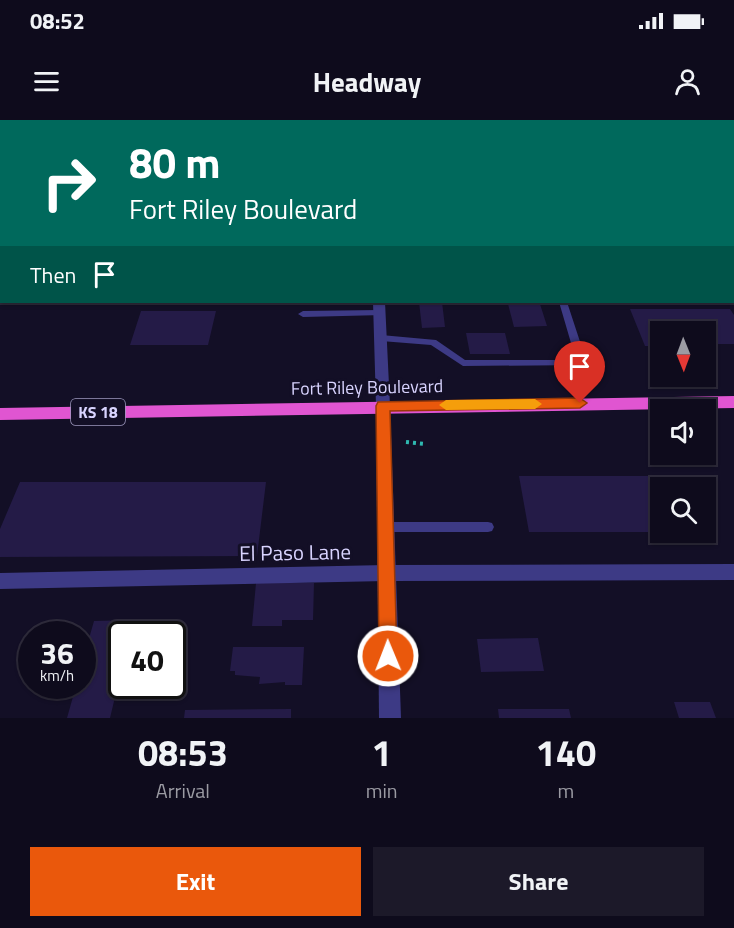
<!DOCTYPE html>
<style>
:root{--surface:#0e0b1c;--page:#1c1929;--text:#f1f3f6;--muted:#9b9ba3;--line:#2e2b3b;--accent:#ea580c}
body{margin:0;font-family:"Titillium Web",sans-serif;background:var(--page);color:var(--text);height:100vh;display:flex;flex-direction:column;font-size:22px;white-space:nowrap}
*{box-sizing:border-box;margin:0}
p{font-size:20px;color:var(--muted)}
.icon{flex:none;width:33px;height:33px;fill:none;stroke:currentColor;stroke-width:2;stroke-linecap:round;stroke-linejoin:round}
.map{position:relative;height:598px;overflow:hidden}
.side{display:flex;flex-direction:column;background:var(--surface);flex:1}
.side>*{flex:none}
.banner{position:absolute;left:0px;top:0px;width:735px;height:183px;box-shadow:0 2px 4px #0004,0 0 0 2px var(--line);background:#00695c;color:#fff;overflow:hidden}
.needle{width:39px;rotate:179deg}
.tools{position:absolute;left:650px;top:201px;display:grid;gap:12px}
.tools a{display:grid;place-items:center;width:66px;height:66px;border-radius:0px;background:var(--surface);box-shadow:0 2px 4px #0004,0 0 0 2px var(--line);font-size:30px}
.speed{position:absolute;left:18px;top:501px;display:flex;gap:12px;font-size:30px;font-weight:700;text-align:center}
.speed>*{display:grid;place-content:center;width:78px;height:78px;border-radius:50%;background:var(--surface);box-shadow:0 2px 4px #0004,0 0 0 2px var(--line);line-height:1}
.speed small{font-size:15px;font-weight:400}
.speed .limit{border:3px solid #111;border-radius:9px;background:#fff;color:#111}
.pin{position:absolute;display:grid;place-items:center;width:51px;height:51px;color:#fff;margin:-62px -26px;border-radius:50% 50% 50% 0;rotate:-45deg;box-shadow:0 0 6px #0007}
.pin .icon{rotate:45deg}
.me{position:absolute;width:66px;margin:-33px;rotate:359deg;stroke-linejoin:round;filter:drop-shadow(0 0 4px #0008)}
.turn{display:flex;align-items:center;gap:21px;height:126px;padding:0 30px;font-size:27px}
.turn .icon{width:78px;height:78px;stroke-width:2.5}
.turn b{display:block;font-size:42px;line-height:51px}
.then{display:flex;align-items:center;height:57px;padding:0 30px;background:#0003;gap:12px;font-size:22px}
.eta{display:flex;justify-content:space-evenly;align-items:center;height:102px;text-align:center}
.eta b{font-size:36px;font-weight:700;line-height:42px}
.primary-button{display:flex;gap:12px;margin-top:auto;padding:12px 30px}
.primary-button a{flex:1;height:69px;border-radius:0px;background:var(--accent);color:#fff;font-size:24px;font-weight:700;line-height:69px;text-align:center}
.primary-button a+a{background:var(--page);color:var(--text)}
.status{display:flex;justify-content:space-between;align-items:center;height:42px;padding:0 30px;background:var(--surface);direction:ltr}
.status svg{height:16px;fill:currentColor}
header{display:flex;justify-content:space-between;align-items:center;height:78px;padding:0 30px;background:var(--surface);font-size:27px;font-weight:700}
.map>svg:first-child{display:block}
.building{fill:#241b47}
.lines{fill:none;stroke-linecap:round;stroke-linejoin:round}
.path{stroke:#2fb8b0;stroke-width:4;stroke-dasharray:3 4;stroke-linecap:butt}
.service{fill:#3d3a85;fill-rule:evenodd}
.minor{fill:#3d3a85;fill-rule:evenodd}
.tertiary{fill:#3d3a85;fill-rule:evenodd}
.trunk{fill:#e055d1;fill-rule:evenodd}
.route{fill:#ea580c;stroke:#983908;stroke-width:1.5}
.slow{fill:#f59e0b}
.labels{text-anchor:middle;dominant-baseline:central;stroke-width:6;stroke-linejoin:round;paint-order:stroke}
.shield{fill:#130f26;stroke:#9e99be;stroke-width:1.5}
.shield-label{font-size:16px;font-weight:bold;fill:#d9d4ff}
.street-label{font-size:18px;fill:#d9d4ff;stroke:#130f26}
.near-street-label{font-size:21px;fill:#d9d4ff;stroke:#130f26}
</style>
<div class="status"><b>08:52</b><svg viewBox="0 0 49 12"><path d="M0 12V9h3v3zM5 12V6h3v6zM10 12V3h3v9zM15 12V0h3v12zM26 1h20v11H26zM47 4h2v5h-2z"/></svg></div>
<header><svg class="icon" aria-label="menu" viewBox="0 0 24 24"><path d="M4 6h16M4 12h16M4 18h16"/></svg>Headway<svg class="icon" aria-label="person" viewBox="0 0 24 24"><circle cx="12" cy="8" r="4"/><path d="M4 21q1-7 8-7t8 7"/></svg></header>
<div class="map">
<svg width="734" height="598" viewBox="0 0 734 598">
<rect width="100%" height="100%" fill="#130f26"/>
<path class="building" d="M419 182H442L445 207 422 208Z
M508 184H540L547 206 514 207Z
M630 189H730L734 195V224H705V212H660V226H645Z
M141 191H216L208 225H130Z
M466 213H505L510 234H470Z
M519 356H666L670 368H660V412H529Z
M20 362H266L257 436 0 437V409Z
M256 463H314L313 500H282V506H252Z
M132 500 129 514H122V548L110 598H67L76 566H82V543L94 501Z
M538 518 544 551 481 552 477 519Z
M233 527H304L302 565H285V562L259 564 260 557 235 555V551H230Z
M674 582H710L716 598H679Z
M291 589V598H184L185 590Z
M498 589H569L571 598H499Z"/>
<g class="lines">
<path class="path" d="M406 322 426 324"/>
<path class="service" d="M559 182H567L587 243 585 245 463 246 431 225 381 221 376 218 381 215 436 220 465 240H576Z
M380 190 383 191 384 193 383 195 303 197 298 194 303 191Z
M386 402H488L492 403 494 407 492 411 488 412H386L382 411 380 407 382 403Z"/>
<path class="minor" d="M94 0H102L93 2Z
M370 0H378V2H370Z
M648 0H656L657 2H648Z
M0 29H2V35H0Z
M2 154V163L0 164V155Z
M0 175 2 182H6L0 183Z
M373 182H385L390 286 388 290H378L376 286Z
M734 444V460L386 461 0 469V453L386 445Z"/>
<path class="tertiary" d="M383 281 388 282 390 286 401 598H379L376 286 378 282Z"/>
<path class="trunk" d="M734 276V288L0 300V288Z"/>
</g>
<path class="route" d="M580 278 587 283 580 288 390 291 397 536 395 542 388 545 382 542 379 536 376 286 378 282Z"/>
<path class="slow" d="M535 279 542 284 535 289 446 290 439 285 446 280Z"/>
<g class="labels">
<rect class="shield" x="71" y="279" width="54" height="26" rx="4.5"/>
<g class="shield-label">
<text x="98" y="292">KS 18</text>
</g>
<g class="street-label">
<text transform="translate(367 267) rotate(-1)">Fort Riley Boulevard</text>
</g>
<g class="near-street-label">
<text transform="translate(295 432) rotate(-1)">El Paso Lane</text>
</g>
</g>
</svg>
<div class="tools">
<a><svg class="needle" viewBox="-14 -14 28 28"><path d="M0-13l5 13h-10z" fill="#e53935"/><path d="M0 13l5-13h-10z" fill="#9b9ba3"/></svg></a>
<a><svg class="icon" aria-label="sound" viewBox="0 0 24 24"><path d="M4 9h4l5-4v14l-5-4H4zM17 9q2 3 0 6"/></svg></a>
<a><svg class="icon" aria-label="search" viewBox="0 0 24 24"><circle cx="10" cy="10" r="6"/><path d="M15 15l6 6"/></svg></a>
</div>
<div class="speed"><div>36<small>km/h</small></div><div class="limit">40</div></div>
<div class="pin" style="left:580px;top:283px;background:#d93025"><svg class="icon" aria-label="arrive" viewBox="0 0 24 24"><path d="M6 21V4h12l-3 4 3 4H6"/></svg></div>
<svg class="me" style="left:388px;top:536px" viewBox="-20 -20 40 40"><circle r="17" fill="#ea580c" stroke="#fff" stroke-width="3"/><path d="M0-11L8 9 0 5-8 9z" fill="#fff"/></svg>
<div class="banner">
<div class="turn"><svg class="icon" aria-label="right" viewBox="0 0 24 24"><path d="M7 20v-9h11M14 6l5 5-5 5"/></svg><div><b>80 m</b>Fort Riley Boulevard</div></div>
<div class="then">Then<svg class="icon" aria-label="arrive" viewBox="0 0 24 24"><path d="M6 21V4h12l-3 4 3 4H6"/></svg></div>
</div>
</div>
<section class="side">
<div class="eta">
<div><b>08:53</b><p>Arrival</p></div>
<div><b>1</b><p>min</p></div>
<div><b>140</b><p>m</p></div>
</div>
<div class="primary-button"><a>Exit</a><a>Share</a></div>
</section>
